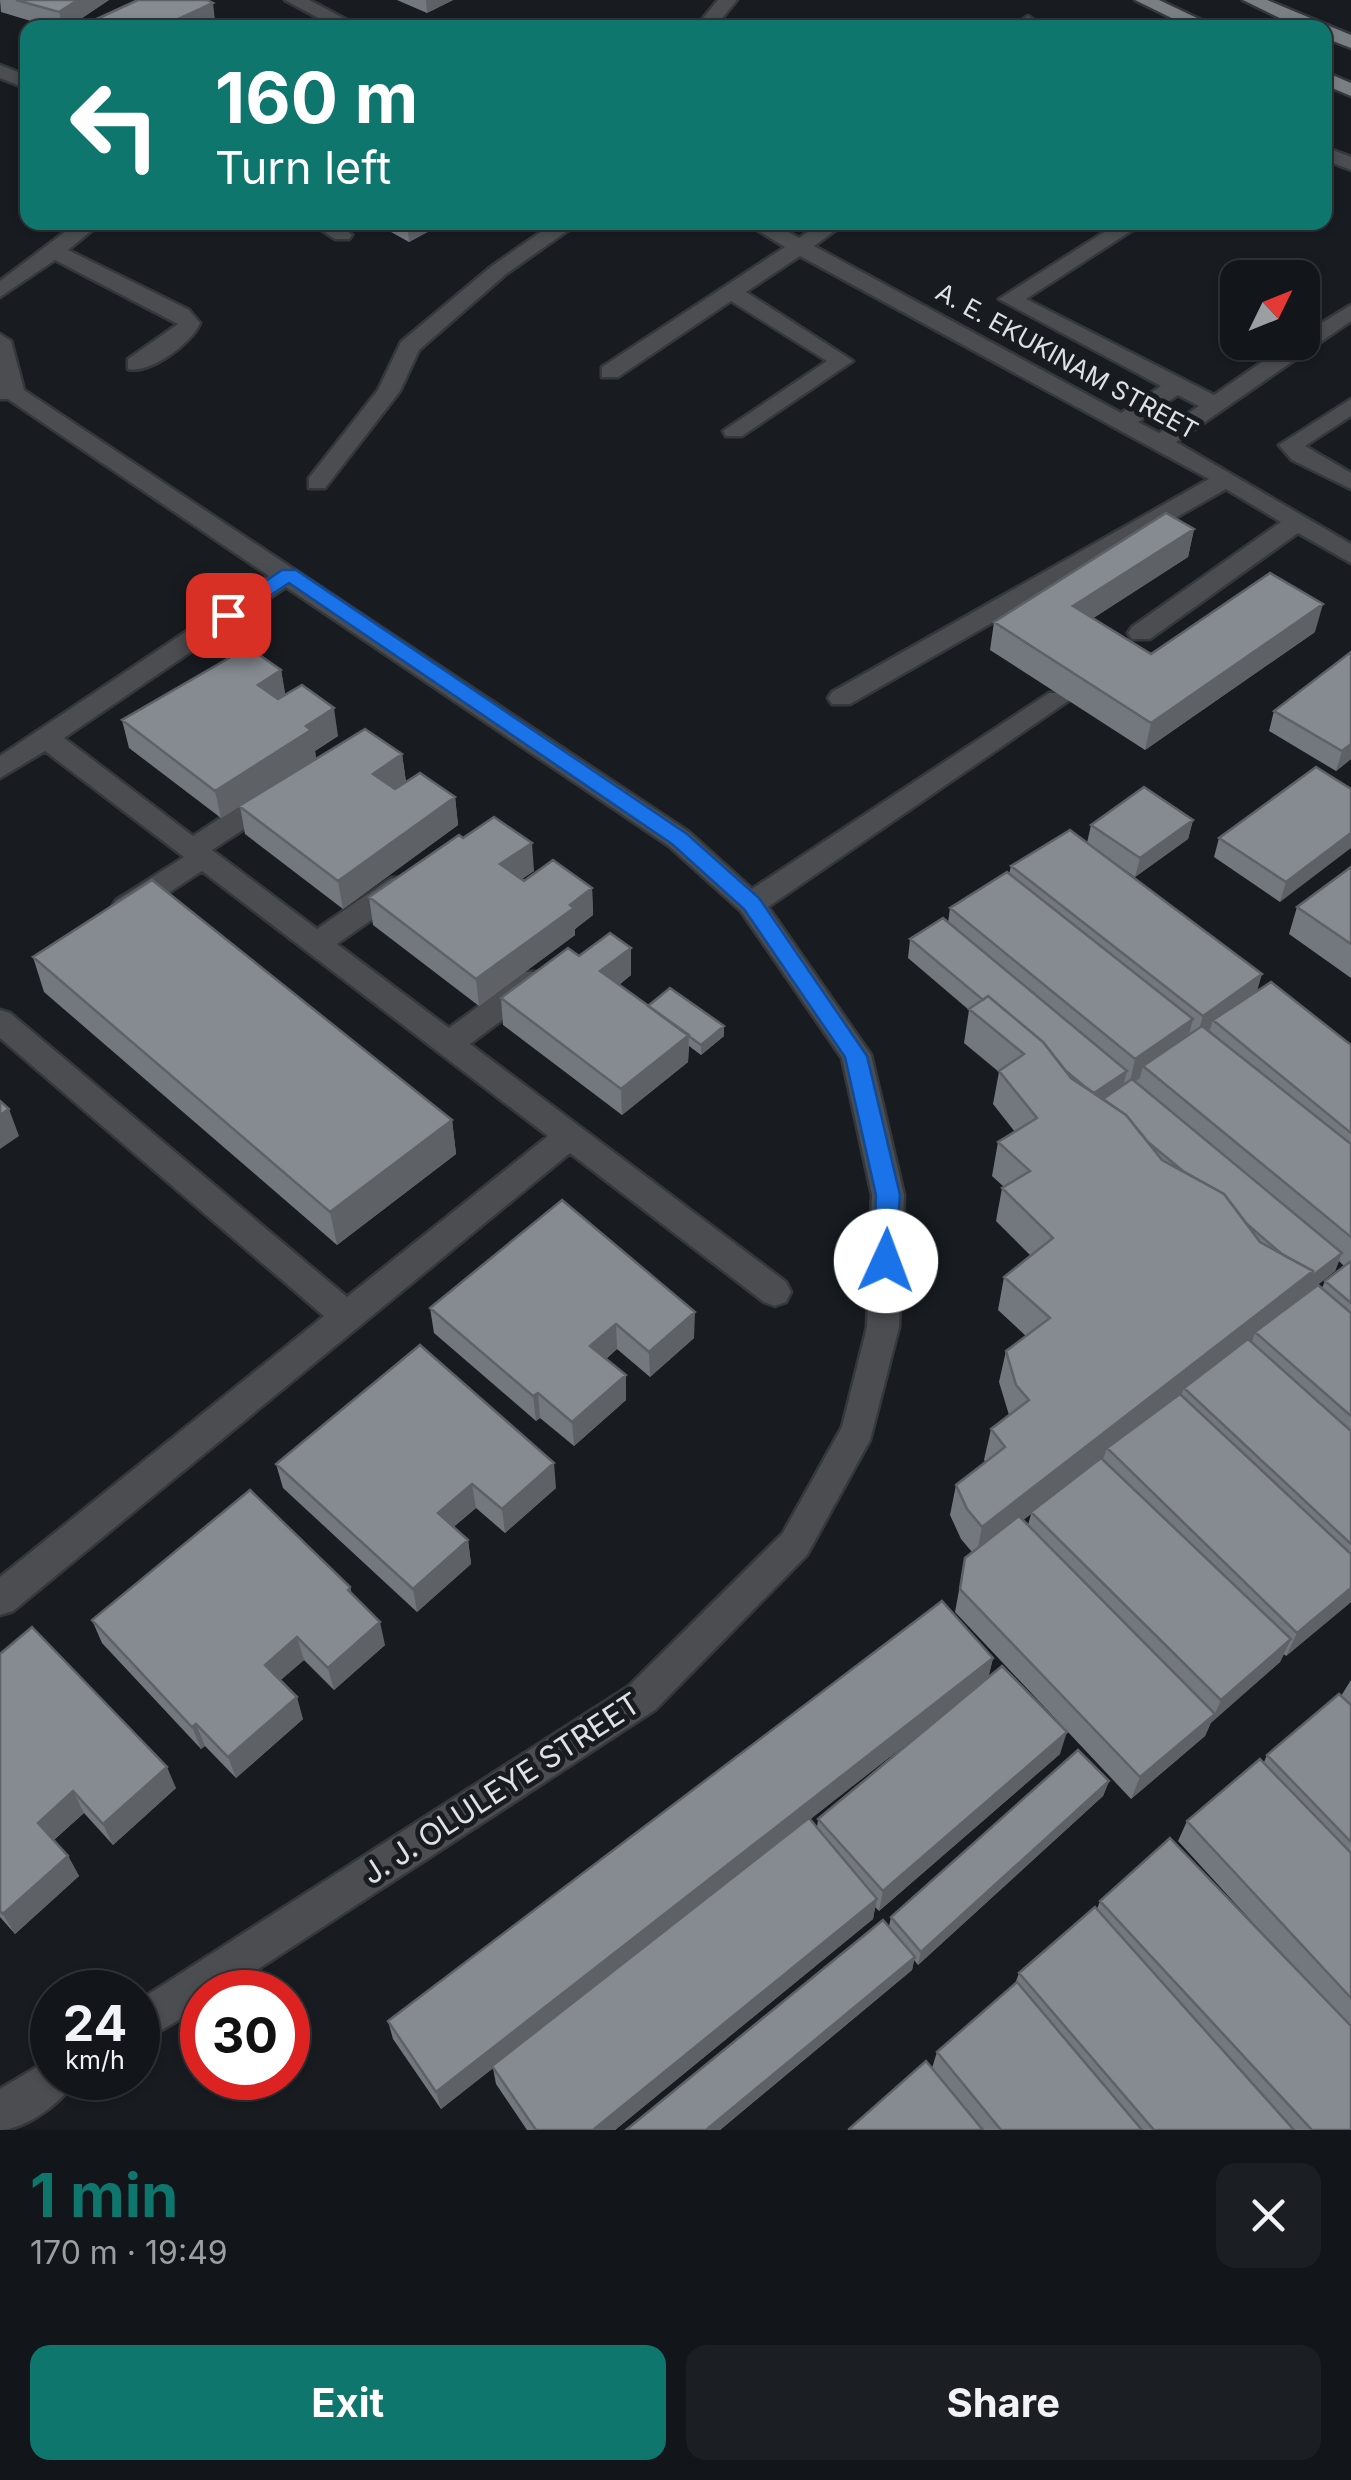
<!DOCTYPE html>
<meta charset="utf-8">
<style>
:root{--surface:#121519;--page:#1b1e22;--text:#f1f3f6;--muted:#9c9fa2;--line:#313438;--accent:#0f766e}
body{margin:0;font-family:Inter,sans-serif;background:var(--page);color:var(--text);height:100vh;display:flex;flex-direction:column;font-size:38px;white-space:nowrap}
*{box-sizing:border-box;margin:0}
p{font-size:32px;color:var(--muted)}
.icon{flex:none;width:55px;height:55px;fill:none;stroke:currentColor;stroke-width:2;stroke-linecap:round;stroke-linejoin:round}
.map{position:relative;height:2130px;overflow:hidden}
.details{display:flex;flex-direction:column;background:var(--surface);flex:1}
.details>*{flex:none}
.guide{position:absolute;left:20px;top:20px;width:1312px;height:210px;border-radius:20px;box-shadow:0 2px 8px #0004,0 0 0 2px var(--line);background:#0f766e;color:#fff;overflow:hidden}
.needle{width:65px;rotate:47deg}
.buttons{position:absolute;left:1220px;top:260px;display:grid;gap:20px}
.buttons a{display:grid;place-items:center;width:100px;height:100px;border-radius:20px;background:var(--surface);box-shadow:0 2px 8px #0004,0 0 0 2px var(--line);font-size:50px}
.speed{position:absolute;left:30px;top:1970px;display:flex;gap:20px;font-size:50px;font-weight:700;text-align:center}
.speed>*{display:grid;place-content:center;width:130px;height:130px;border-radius:50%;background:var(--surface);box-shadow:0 2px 8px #0004,0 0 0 2px var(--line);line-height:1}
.speed small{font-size:25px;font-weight:400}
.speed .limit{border:15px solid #d22;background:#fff;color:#111}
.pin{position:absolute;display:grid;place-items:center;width:85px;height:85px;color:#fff;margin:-42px;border-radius:20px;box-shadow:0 5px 15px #0006}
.me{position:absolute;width:110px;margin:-55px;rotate:2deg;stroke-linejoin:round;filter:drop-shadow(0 0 8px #0008)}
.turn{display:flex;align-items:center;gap:35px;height:210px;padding:0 30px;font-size:45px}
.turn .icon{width:130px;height:130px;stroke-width:2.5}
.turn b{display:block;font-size:70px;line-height:85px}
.round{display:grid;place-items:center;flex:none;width:105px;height:105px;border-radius:20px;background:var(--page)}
.summary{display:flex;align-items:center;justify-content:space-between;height:170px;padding:0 30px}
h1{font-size:60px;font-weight:700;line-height:75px;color:var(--accent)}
.primary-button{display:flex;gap:20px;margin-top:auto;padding:20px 30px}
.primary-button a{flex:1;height:115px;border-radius:20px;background:var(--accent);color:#fff;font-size:40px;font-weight:700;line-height:115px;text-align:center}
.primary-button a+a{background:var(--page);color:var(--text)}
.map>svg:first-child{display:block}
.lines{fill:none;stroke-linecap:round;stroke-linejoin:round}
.minor-casing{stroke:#34383c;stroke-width:5}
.major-casing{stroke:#34383c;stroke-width:5}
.minor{fill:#4b4d50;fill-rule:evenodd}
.major{fill:#7a7f84;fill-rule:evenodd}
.wall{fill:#73787e;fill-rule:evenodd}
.shaded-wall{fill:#5e6166}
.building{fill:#868b92;stroke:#5e6166;stroke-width:2.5}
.route{fill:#1a73e8;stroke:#114b97;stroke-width:2.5}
.labels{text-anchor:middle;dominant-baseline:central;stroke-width:10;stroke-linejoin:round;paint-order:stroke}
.far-street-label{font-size:25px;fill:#dfe2e5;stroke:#181c21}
.street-label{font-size:30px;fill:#dfe2e5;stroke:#181c21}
</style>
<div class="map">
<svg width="1351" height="2130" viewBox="0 0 1351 2130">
<rect width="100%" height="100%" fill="#181c21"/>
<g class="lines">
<g class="minor-casing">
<path id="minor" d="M285 0H309L362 28H337Z
M718 0H737L714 28H695Z
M1028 16 1037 22 1032 28H1010Z
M0 65 28 76V89L0 78Z
M1325 147 1351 157V170L1325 160Z
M78 222H102L68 250 189 310 200 323C192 343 150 374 128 369V359L178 324 55 260 0 297V281Z
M309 222H335L352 235 349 239H335Z
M555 222H580L506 274 419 350 400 391 325 488H309V478L378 390 401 342 492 266Z
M744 222H770L799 238 822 222H847L814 246 1121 413 1161 386 999 299 1120 222H1145L1026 299 1214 395 1291 342H1302V335L1351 305V321L1176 442 1351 544V563L1298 533 1150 639H1132L1128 633 1132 627 1281 522 1226 489 850 704H832L828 698 832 692 1209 479 800 256 746 292 853 361 742 436H726L723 431 827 361 731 301 618 377H602V367L785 247ZM1178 395 1199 406 1159 433 1138 422Z
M0 334 11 341 24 390 689 832 752 889 1049 693H1067L1071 699 768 907 871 1055 904 1195 899 1327 870 1440 807 1555 655 1710 223 1992H202V2006L138 2044V2001L629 1686 783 1533 842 1427 867 1327 872 1195 842 1058 741 911 669 846 286 587 64 738 193 836 264 789H284L288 796 284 803 212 850 317 929 391 878H411L415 885 411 892 337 944 449 1028 525 972H545L550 980 545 988 470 1044 786 1282 791 1292 786 1302 775 1306 764 1302 570 1153 13 1611 0 1615V1577L324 1316 0 1038V1010L10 1013 347 1297 548 1136 202 871 136 914H116L112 907 116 900 184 857 45 751 0 778V756L269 576 8 399H0Z
M1351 399V416L1305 446 1351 473V489L1292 460 1279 445Z
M52 2058V2078H75C67 2100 25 2130 0 2130V2089Z"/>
</g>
<g class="major-casing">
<path id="major" d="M1135 0H1159L1218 28H1192Z
M1243 0H1267L1351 35V48L1325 38V28H1300Z
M1325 72 1351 83V96L1325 85Z"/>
</g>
<use href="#minor" class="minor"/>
<use href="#major" class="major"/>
</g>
<path class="wall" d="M0 0H109L67 28H54L1 12Z
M397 0H453L427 13Z
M373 222H446L409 242Z
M1194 529 1188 557 1093 618 1151 654 1315 632 1145 750 990 650 994 622Z
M1351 652V759L1336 771 1269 731 1274 711Z
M281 670 285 695 338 736 315 751 316 758 254 797 402 754 406 782 455 797 458 825 343 909 245 834 240 806 221 818 129 748 122 720Z
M1351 789 1280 902 1214 857 1219 838Z
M1193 820 1188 839 1135 877 1104 855 1257 990 1351 1045V1602L1286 1656 1284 1654 1280 1662 1211 1722 1205 1736 1131 1799 955 1612 965 1558 972 1552 961 1539 950 1515 956 1485 986 1462 984 1460 991 1429 1009 1415 999 1382 1006 1351 1026 1336 998 1310 1004 1277 1031 1256 996 1221 1002 1188 1004 1187 992 1176 998 1142 1015 1132 993 1104 999 1072 964 1043 969 1010 908 958 910 939 948 923 950 908 1009 874 1011 866 1087 843 1091 825ZM1339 1261 1344 1266 1325 1281 1322 1288 1305 1295 1335 1271ZM1031 1514 1028 1525 1023 1520Z
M463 838 534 871 522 879 524 881 592 888 593 915 575 929V935L479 1006 373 925 369 897Z
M1351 867V978L1289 934 1297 907Z
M579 956 631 975 619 985 648 1006 724 1026V1036L701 1055 689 1046 688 1062 622 1115 503 1025 501 998Z
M33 957 452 1120 456 1154 337 1245 44 992Z
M562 1200 694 1338 650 1377 617 1349 606 1359 626 1375V1400L574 1446 540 1418 536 1421 434 1333 430 1308Z
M276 1464 556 1488 505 1533 476 1508 453 1527 468 1540 471 1564 417 1612 283 1488Z
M350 1587 352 1595 385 1645 334 1690 304 1660 280 1680 303 1719 236 1778 205 1746 201 1749 102 1643 92 1620Z
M0 1654 176 1788 113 1845 84 1813 54 1840 68 1856 79 1876 15 1934 0 1917Z
M993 1658 988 1677 1060 1754 879 1911 875 1907 873 1919 615 2130H527L496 2084 493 2068 441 2109 393 2039 388 2021ZM940 1718 818 1819 817 1828 810 1819Z
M1351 1680V2130H849L932 2068 937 2052 1015 1984 1019 1973 1097 1909 1100 1901 1265 1936 1178 1841 1187 1821 1264 1762 1267 1755 1341 1696Z
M1109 1781 1103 1796 918 1965 914 1960 912 1970 720 2130H626L889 1926 891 1917Z"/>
<path class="shaded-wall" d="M78 0H109L67 28H63L59 12Z
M426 0H453L427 13Z
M213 3 215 21 201 28H159Z
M407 222H446L409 242Z
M1194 529 1188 557 1069 634 1073 606Z
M1323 604 1315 632 1145 750 1151 723Z
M281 670 286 698 263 712 258 685Z
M334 708 338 736 315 751 316 758 221 818 215 791Z
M1351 744V759L1336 771 1342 751Z
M402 754 406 782 377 801 373 774Z
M455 797 458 825 343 909 338 881Z
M1193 820 1188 839 1135 877 1140 858Z
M1351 833V848L1280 902 1286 882Z
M532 843 534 871 503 892 500 864Z
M592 888 593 915 575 929V935L479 1006 476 979Z
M631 948V975L601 998 600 971Z
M1262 974 1254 1002 1213 1020 1209 1033 1195 1043 1203 1016Z
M1193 1019 1186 1046 1143 1066 1140 1078 1129 1086 1135 1059Z
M724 1026V1036L701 1055V1045Z
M689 1035 688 1062 622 1115 621 1089Z
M1127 1071 1122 1090 1102 1104 1093 1094Z
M9 1109 19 1136 0 1149V1115Z
M452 1120 456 1154 337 1245 330 1212Z
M1342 1253 1335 1271 1255 1332 1252 1342 1184 1388 1180 1398 1107 1448 1104 1457 976 1557 982 1527 1313 1271Z
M695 1312 694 1338 650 1377 649 1352Z
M616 1324 617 1349 591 1371 590 1346Z
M626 1375V1400L574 1446 572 1422Z
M538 1393 540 1418 536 1421 533 1396Z
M554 1463 556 1488 505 1533 502 1509Z
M472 1484 476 1508 442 1537 438 1513Z
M468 1540 471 1564 417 1612 413 1589Z
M1351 1588V1602L1286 1656 1297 1633Z
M380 1622 385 1645 334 1690 328 1668Z
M297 1637 304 1660 273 1687 265 1665Z
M1291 1639 1280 1662 1211 1723 1221 1700Z
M993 1658 988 1680 441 2109 436 2092Z
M297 1697 303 1719 236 1778 228 1757Z
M1215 1714 1205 1736 1131 1799 1140 1777Z
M196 1724 205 1746 201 1749 192 1727Z
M1067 1732 1060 1754 879 1911 883 1891Z
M167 1767 176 1788 113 1845 103 1824Z
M1109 1781 1103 1796 918 1965 921 1952Z
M73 1791 84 1813 50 1843 38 1823Z
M68 1856 79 1876 15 1934 3 1914Z
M877 1899 873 1919 615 2130H593Z
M915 1957 912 1970 720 2130H706Z"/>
<path class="building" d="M16 0H78L59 12Z
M138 0H207L213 3 159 28H77Z
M1166 513 1194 529 1073 606 1151 654 1270 573 1323 604 1151 723 994 622Z
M248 647 281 670 258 685 278 699 302 685 334 708 306 726 311 730 215 791 122 720Z
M1351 652V744L1342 751 1274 711Z
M365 729 402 754 373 774 395 789 420 773 455 797 338 881 239 806Z
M1316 767 1351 789V833L1286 882 1219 838Z
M1144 787 1193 820 1140 858 1091 825Z
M494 817 532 843 500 864 524 881 553 860 592 888 570 905 574 908 476 979 369 897 459 835 463 838Z
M1070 830 1262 974 1203 1016 1011 866Z
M1351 867V944L1297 907Z
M1007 872 1193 1019 1135 1059 950 908Z
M152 880 452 1120 330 1212 33 957Z
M943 918 1127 1071 1094 1093 1084 1086 1066 1071 1043 1042 988 996 983 1000 910 939Z
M610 933 631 948 600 971 689 1035 621 1089 501 998 568 948 579 956Z
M1271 982 1351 1045V1133L1213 1020Z
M670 988 724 1026 701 1045 648 1006Z
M988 996 1043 1042 1071 1078 1126 1115 1162 1160 1224 1194 1260 1242 1313 1271 982 1527 967 1509 956 1485 1005 1447 991 1429 1029 1400 1016 1385 1006 1351 1050 1318 1004 1277 1053 1238 1002 1188 1030 1171 998 1142 1037 1118 999 1071 1024 1054 969 1009Z
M1202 1026 1351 1144V1237L1143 1066Z
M1132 1079 1342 1253 1312 1276 1313 1271 1283 1255 1247 1224 1224 1194 1183 1171 1148 1142 1126 1115 1103 1099Z
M0 1101 9 1109 0 1115Z
M562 1200 695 1312 649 1352 616 1324 590 1346 626 1375 572 1422 538 1393 533 1396 430 1308Z
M1351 1261V1303L1325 1281Z
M1318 1285 1351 1313V1416L1255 1332Z
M1248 1339 1351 1431V1544L1184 1388Z
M420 1345 554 1463 502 1509 472 1484 438 1513 468 1540 413 1589 276 1464Z
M1180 1394 1351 1554V1588L1297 1633 1107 1448Z
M1101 1458 1291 1639 1221 1700 1031 1512Z
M250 1490 350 1587 348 1590 380 1622 328 1668 297 1637 265 1665 297 1697 228 1757 196 1724 192 1727 92 1620Z
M1019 1516 1215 1714 1140 1777 960 1589 965 1558Z
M942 1601 993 1658 436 2092 388 2021Z
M32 1627 167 1767 103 1824 73 1791 38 1823 68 1856 3 1914 0 1911V1654Z
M1002 1666 1067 1732 883 1891 818 1819Z
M1339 1694 1351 1705V1842L1267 1755Z
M1078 1750 1109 1781 921 1952 891 1917Z
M1260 1759 1351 1853V1998L1187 1821Z
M809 1818 877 1899 593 2130H536L492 2066Z
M1170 1838 1351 2026V2130H1312L1100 1901Z
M1095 1907 1294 2130H1154L1019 1973Z
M883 1920 915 1957 706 2130H626Z
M1017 1982 1142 2130H1001L937 2052Z
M926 2061 983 2130H849V2129Z"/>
<path class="route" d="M282 570H296L687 834 759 898 867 1056 900 1195 894 1268 886 1271 874 1261 876 1195 845 1057 744 909 672 844 289 583 235 619H222V611Z"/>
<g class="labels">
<g class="far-street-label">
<text transform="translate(1067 361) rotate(29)">A. E. EKUKINAM STREET</text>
</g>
<g class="street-label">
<text transform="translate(501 1788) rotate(-33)">J. J. OLULEYE STREET</text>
</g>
</g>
</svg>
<div class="buttons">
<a><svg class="needle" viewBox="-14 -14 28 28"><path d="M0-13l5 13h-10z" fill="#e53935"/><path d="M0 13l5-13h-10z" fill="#9c9fa2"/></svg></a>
</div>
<div class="speed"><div>24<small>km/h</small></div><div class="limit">30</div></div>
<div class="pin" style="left:228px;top:615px;background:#d93025"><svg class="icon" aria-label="arrive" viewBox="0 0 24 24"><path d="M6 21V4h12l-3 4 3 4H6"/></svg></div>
<svg class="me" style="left:886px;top:1261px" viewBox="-20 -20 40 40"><circle r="19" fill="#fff"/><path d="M0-13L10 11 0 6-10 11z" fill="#1a73e8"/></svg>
<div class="guide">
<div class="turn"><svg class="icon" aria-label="left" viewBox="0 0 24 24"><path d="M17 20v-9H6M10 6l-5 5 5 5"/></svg><div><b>160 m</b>Turn left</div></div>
</div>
</div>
<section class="details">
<div class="summary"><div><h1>1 min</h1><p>170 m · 19:49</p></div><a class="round"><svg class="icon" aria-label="close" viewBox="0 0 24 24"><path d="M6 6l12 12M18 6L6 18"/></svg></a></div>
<div class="primary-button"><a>Exit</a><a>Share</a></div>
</section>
